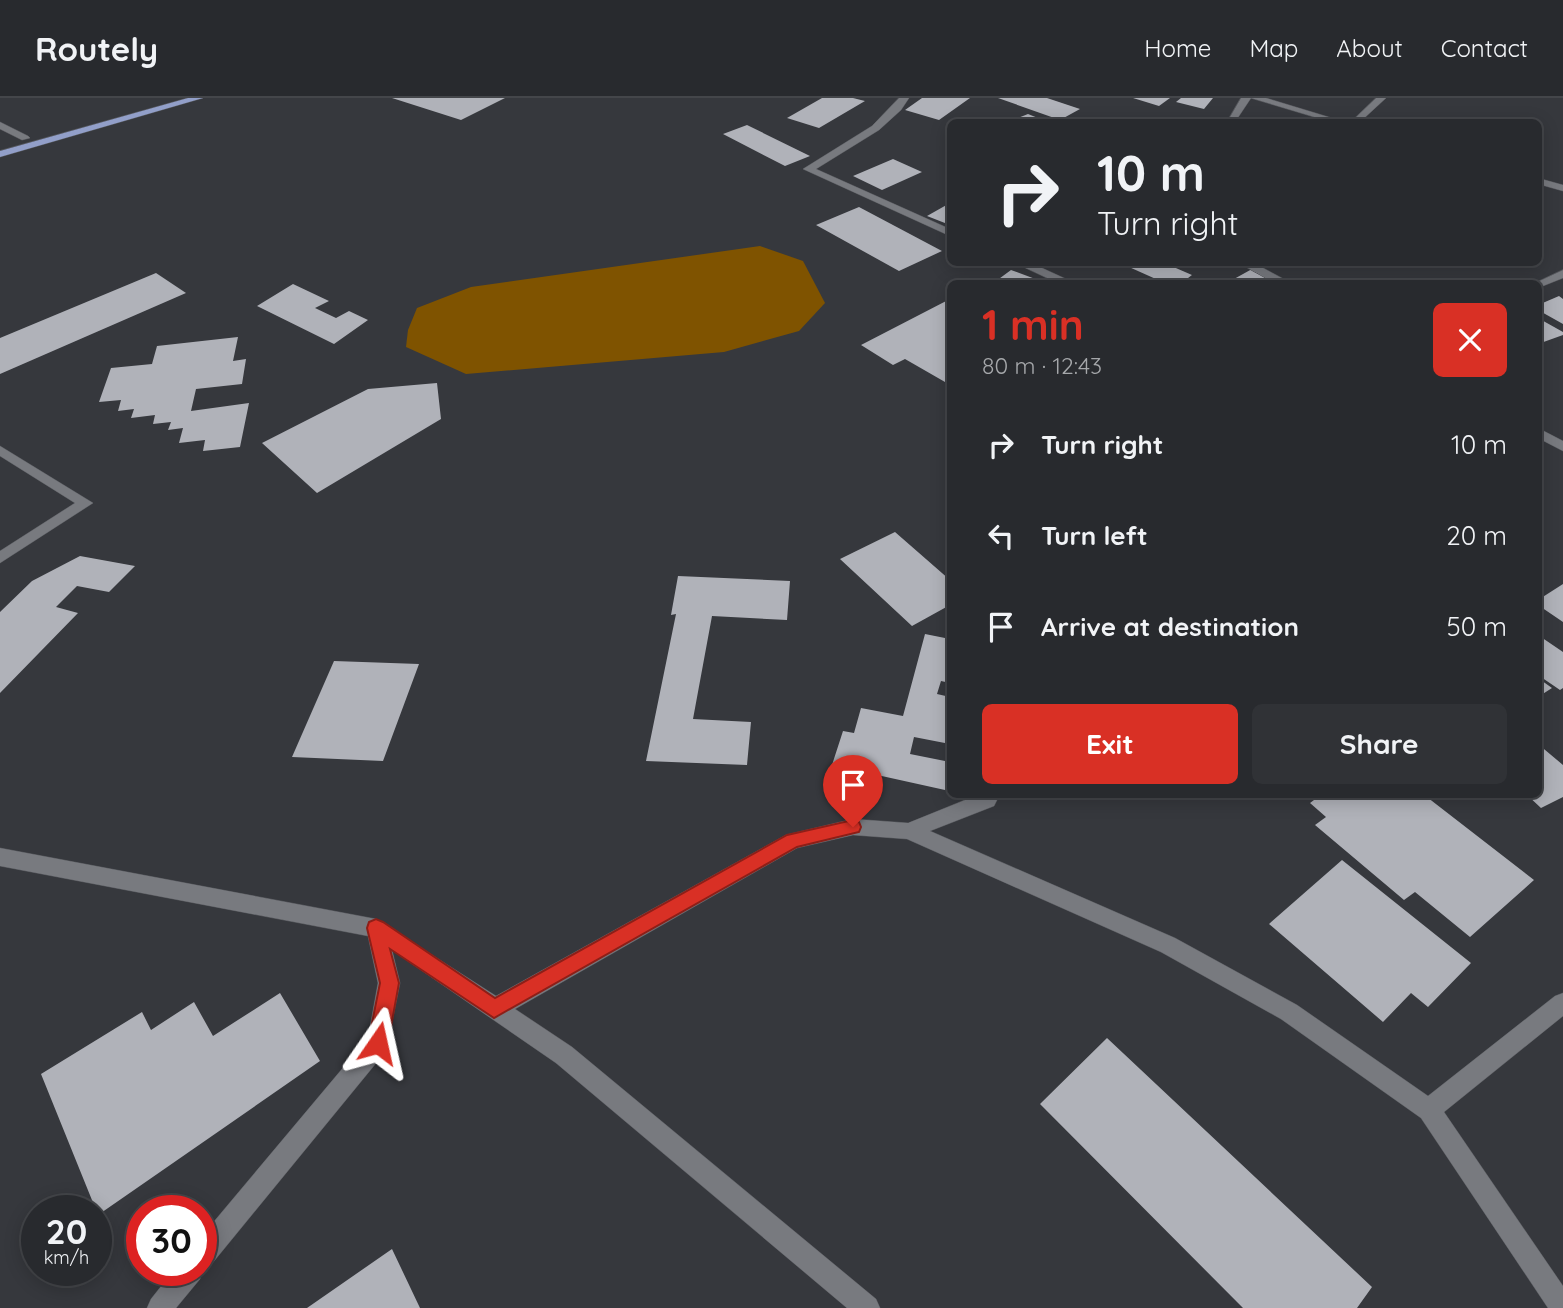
<!DOCTYPE html>
<meta charset="utf-8">
<style>
:root{--surface:#282a2e;--page:#303236;--text:#f1f3f6;--muted:#a5a7aa;--line:#44464a;--accent:#d93025}
body{margin:0;font-family:Quicksand,sans-serif;background:var(--page);color:var(--text);height:100vh;display:flex;flex-direction:column;font-size:26px;white-space:nowrap}
*{box-sizing:border-box;margin:0}
p{font-size:23px;color:var(--muted)}
.icon{flex:none;width:38px;height:38px;fill:none;stroke:currentColor;stroke-width:2;stroke-linecap:round;stroke-linejoin:round}
.map{position:relative;flex:1;overflow:hidden}
.panel{position:absolute;left:947px;top:182px;width:595px;height:518px;display:flex;flex-direction:column;background:var(--surface);border-radius:10px;box-shadow:0 4px 18px #0003,0 0 0 2px var(--line)}
.panel>*{flex:none}
.guide{position:absolute;left:947px;top:21px;width:595px;height:147px;border-radius:10px;box-shadow:0 4px 18px #0003,0 0 0 2px var(--line);background:#282a2e;color:var(--text);overflow:hidden}
.speed{position:absolute;left:21px;top:1097px;display:flex;gap:14px;font-size:35px;font-weight:700;text-align:center}
.speed>*{display:grid;place-content:center;width:91px;height:91px;border-radius:50%;background:var(--surface);box-shadow:0 4px 18px #0003,0 0 0 2px var(--line);line-height:1}
.speed small{font-size:18px;font-weight:400}
.speed .limit{border:10px solid #d22;background:#fff;color:#111}
.pin{position:absolute;display:grid;place-items:center;width:60px;height:60px;color:#fff;margin:-72px -30px;border-radius:50% 50% 50% 0;rotate:-45deg;box-shadow:0 0 7px #0007}
.pin .icon{rotate:45deg}
.me{position:absolute;width:77px;margin:-38px;rotate:11deg;stroke-linejoin:round;filter:drop-shadow(0 0 5px #0008)}
.turn{display:flex;align-items:center;gap:24px;height:147px;padding:0 35px;font-size:32px}
.turn .icon{width:91px;height:91px;stroke-width:2.5}
.turn b{display:block;font-size:49px;line-height:60px}
.round{display:grid;place-items:center;flex:none;width:74px;height:74px;border-radius:10px;background:var(--page)}
.head{display:flex;align-items:center;justify-content:space-between;height:119px;padding:0 35px}
h1{font-size:42px;font-weight:800;line-height:52px;color:var(--accent)}
.primary-button{display:flex;gap:14px;margin-top:auto;padding:14px 35px}
.primary-button a{flex:1;height:80px;border-radius:10px;background:var(--accent);color:#fff;font-size:28px;font-weight:800;line-height:80px;text-align:center}
.primary-button a+a{background:var(--page);color:var(--text)}
ul{padding:0;list-style:none}
li{display:flex;align-items:center;gap:21px;height:91px;padding:0 35px}
li div{flex:1}
li b{display:block;font-size:26px}
li em{font-style:normal}
header{display:flex;align-items:center;gap:42px;box-sizing:border-box;height:98px;padding:0 35px;background:var(--surface);border-bottom:2px solid var(--line)}
header strong{font-size:33px}
nav{display:flex;gap:38px;margin-inline-start:auto;font-size:24px}
.map>svg:first-child{display:block}
.green{fill:#7f5300}
.building{fill:#b0b2b9}
.lines{fill:none;stroke-linecap:round;stroke-linejoin:round}
.minor-casing{stroke:#54565b;stroke-width:1}
.major-casing{stroke:#54565b;stroke-width:1}
.minor{fill:#787a7f;fill-rule:evenodd}
.major{fill:#929fc9;fill-rule:evenodd}
.route{fill:#d93025;stroke:#8d1f18;stroke-width:2}
</style>
<header>
<strong>Routely</strong>
<nav><a>Home</a><a>Map</a><a>About</a><a>Contact</a></nav>
</header>
<div class="map">
<svg width="1563" height="1210" viewBox="0 0 1563 1210">
<rect width="100%" height="100%" fill="#36383d"/>
<path class="green" d="M760 148 803 163 825 205 799 233 724 254 466 276 406 249 408 232 417 210 471 189Z"/>
<path class="building" d="M392 0H505L461 22Z
M822 0H853L865 3 819 30 787 20Z
M922 0H970L939 22 905 12Z
M998 0H1047L1080 11 1060 22Z
M1133 0H1170L1159 8Z
M1181 0H1213L1204 11 1176 4Z
M1028 16 1048 24H1008Z
M747 27 810 58 785 68 723 36Z
M893 61 922 74 882 92 853 78Z
M950 105V127L927 118Z
M859 109 942 153 899 173 816 127Z
M1136 164H1162L1192 177 1180 186H1167L1129 169Z
M1252 171 1280 186H1225Z
M1011 172 1046 185V186H992Z
M156 175 186 195 0 276V240Z
M293 186 329 203 315 210 336 220 349 213 368 222 334 246 257 208Z
M1559 198 1563 201V226L1538 212V207Z
M950 201V281L945 284 905 261 893 267 861 247Z
M1538 220 1563 234V237L1538 246Z
M238 239 233 263 246 261 242 286 196 291 191 313 249 305 240 349 203 353 205 342 179 345 183 330 168 332 171 324 153 326 155 317 131 320 134 311 118 313 121 302 99 304 111 270 152 266 157 248Z
M437 285 441 321 317 395 262 345 368 291Z
M895 434 950 482V507L912 528 840 461Z
M80 458 135 468 109 494 77 488 56 509 78 515 0 595V514L32 483Z
M678 478 790 483 787 522 712 518 693 621 751 624 747 667 646 663 676 516 671 517Z
M1563 486V524L1538 507V502Z
M925 536 950 541 947 553H950V585L941 583 937 596 950 599V646L914 639 910 656 950 664V682L945 692 832 667 843 633 854 635 861 610 903 618Z
M1538 537 1563 554V590L1560 592 1538 577Z
M334 563 419 566 383 663 292 659Z
M1538 580 1552 590 1538 599Z
M1538 646 1563 667V699L1541 710 1526 696H1538Z
M1322 696H1423L1534 782 1470 839 1415 794 1404 802 1315 727 1326 719 1310 705Z
M1342 762 1471 865 1428 909 1411 895 1383 924 1269 826Z
M280 895 320 963 98 1117 41 976 142 914 151 932 194 904 213 938Z
M1107 940 1372 1189 1357 1210H1243L1040 1006Z
M392 1151 420 1210H307Z"/>
<g class="lines">
<g class="minor-casing">
<path id="minor" d="M899 0H909L901 12 879 32 816 71 950 131V138L803 71 872 28Z
M1241 0H1251L1235 24H1227Z
M1251 0H1266L1345 24H1331Z
M1376 0H1386L1360 24H1351Z
M0 24 28 38 30 40 22 42 0 31Z
M1538 80 1563 87V93L1538 86Z
M1013 164H1029L1077 186H1060Z
M1237 164H1252L1293 186H1277Z
M1563 172V180L1538 190V186H1533Z
M1538 330 1563 343V353L1538 340Z
M0 348 93 405 0 465V453L75 405 0 358Z
M980 696H1000L994 708 930 733 1175 840 1297 907 1428 998 1555 898 1563 895V918L1444 1014 1563 1188V1210H1548L1421 1020 1281 921 1161 854 907 741 853 737 797 750 515 911 572 949 876 1201 880 1210H847L556 965 392 852 400 885 386 953 210 1168 203 1171 200 1181 176 1210H147L151 1201 174 1172H201V1139L368 940 378 885 368 838 0 768V750L376 821 496 898 786 737 853 721 908 725Z"/>
</g>
<g class="major-casing">
<path id="major" d="M188 0H203L0 59V53Z"/>
</g>
<use href="#minor" class="minor"/>
<use href="#major" class="major"/>
</g>
<path class="route" d="M853 722 859 724 861 729 859 734 797 749 494 920 390 851 399 885 388 945 385 952 378 955 371 952 368 945 380 885 367 830 369 824 376 821 383 824 495 900 787 737Z"/>
</svg>
<div class="speed"><div>20<small>km/h</small></div><div class="limit">30</div></div>
<div class="pin" style="left:853px;top:729px;background:#d93025"><svg class="icon" aria-label="arrive" viewBox="0 0 24 24"><path d="M6 21V4h12l-3 4 3 4H6"/></svg></div>
<svg class="me" style="left:378px;top:945px" viewBox="-20 -20 40 40"><path d="M0-17L14 15 0 8-14 15z" fill="#d93025" stroke="#fff" stroke-width="4"/></svg>
<div class="guide">
<div class="turn"><svg class="icon" aria-label="right" viewBox="0 0 24 24"><path d="M7 20v-9h11M14 6l5 5-5 5"/></svg><div><b>10 m</b>Turn right</div></div>
</div>
<section class="panel">
<div class="head"><div><h1>1 min</h1><p>80 m · 12:43</p></div><a class="round" style="background:#d93025;color:#fff"><svg class="icon" aria-label="close" viewBox="0 0 24 24"><path d="M6 6l12 12M18 6L6 18"/></svg></a></div>
<ul>
<li><svg class="icon" aria-label="right" viewBox="0 0 24 24"><path d="M7 20v-9h11M14 6l5 5-5 5"/></svg><div><b>Turn right</b></div><em>10 m</em></li>
<li><svg class="icon" aria-label="left" viewBox="0 0 24 24"><path d="M17 20v-9H6M10 6l-5 5 5 5"/></svg><div><b>Turn left</b></div><em>20 m</em></li>
<li><svg class="icon" aria-label="arrive" viewBox="0 0 24 24"><path d="M6 21V4h12l-3 4 3 4H6"/></svg><div><b>Arrive at destination</b></div><em>50 m</em></li>
</ul>
<div class="primary-button"><a>Exit</a><a>Share</a></div>
</section>
</div>
